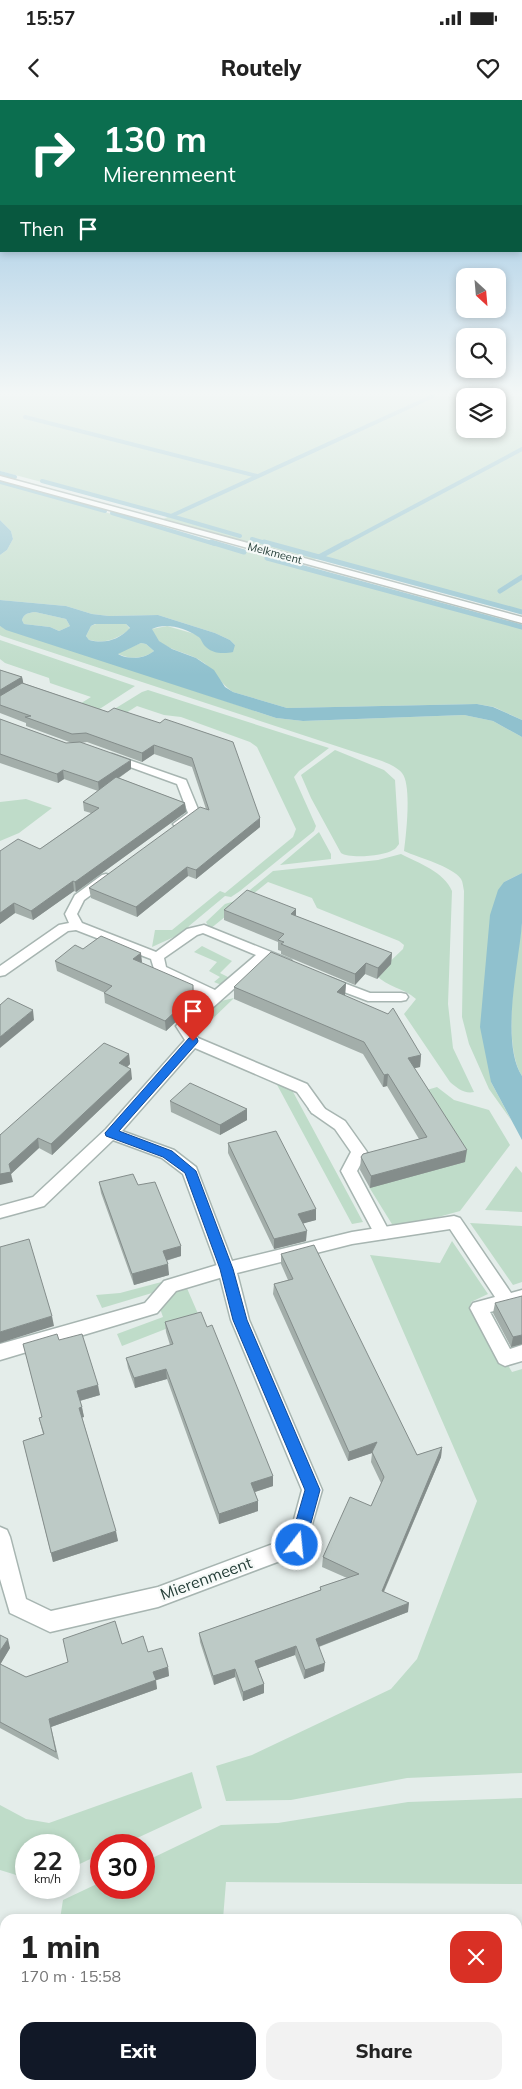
<!DOCTYPE html>
<meta charset="utf-8">
<style>
:root{--surface:#fff;--page:#f2f2f2;--text:#222;--muted:#767676;--accent:#111827}
body{margin:0;font-family:Mulish,sans-serif;background:var(--page);color:var(--text);height:100vh;display:flex;flex-direction:column;font-size:19px;white-space:nowrap}
*{box-sizing:border-box;margin:0}
p{font-size:16px;color:var(--muted)}
.icon{flex:none;width:28px;height:28px;fill:none;stroke:currentColor;stroke-width:2;stroke-linecap:round;stroke-linejoin:round}
.map{position:relative;flex:1;overflow:hidden}
.side{position:absolute;left:0px;top:1814px;width:522px;height:176px;display:flex;flex-direction:column;background:var(--surface);border-radius:15px 15px 0 0;box-shadow:0 2px 8px #0003}
.side>*{flex:none}
.banner{position:absolute;left:0px;top:0px;width:522px;height:152px;box-shadow:0 2px 8px #0003;background:#0b6e4f;color:#fff;overflow:hidden}
.needle{width:32px;rotate:154deg}
.tools{position:absolute;left:456px;top:168px;display:grid;gap:10px}
.tools a{display:grid;place-items:center;width:50px;height:50px;border-radius:10px;background:var(--surface);box-shadow:0 2px 8px #0003;font-size:25px}
.speed{position:absolute;left:15px;top:1734px;display:flex;gap:10px;font-size:25px;font-weight:700;text-align:center}
.speed>*{display:grid;place-content:center;width:65px;height:65px;border-radius:50%;background:var(--surface);box-shadow:0 2px 8px #0003;line-height:1}
.speed small{font-size:12px;font-weight:400}
.speed .limit{border:8px solid #d22;background:#fff;color:#111}
.pin{position:absolute;display:grid;place-items:center;width:42px;height:42px;color:#fff;margin:-51px -21px;border-radius:50% 50% 50% 0;rotate:-45deg;box-shadow:0 0 5px #0007}
.pin .icon{rotate:45deg}
.me{position:absolute;width:55px;margin:-28px;rotate:16deg;stroke-linejoin:round;filter:drop-shadow(0 0 4px #0008)}
.turn{display:flex;align-items:center;gap:18px;height:105px;padding:0 20px;font-size:22px}
.turn .icon{width:65px;height:65px;stroke-width:2.5}
.turn b{display:block;font-size:35px;line-height:42px}
.then{display:flex;align-items:center;height:48px;padding:0 20px;background:#0003;gap:10px;font-size:19px}
.round{display:grid;place-items:center;flex:none;width:52px;height:52px;border-radius:15px;background:var(--page)}
.summary{display:flex;align-items:center;justify-content:space-between;height:85px;padding:0 20px}
h1{font-size:30px;font-weight:800;line-height:38px}
.button{display:flex;gap:10px;margin-top:auto;padding:10px 20px}
.button a{flex:1;height:58px;border-radius:15px;background:var(--accent);color:#fff;font-size:20px;font-weight:800;line-height:58px;text-align:center}
.button a+a{background:var(--page);color:var(--text)}
.status{display:flex;justify-content:space-between;align-items:center;height:35px;padding:0 25px;background:var(--surface);direction:ltr}
.status svg{height:14px;fill:currentColor}
header{display:flex;justify-content:space-between;align-items:center;height:65px;padding:0 20px;background:var(--surface);font-size:22px;font-weight:800}
.map>svg:first-child{display:block}
.green{fill:#bfdcc9}
.water{fill:#90c1ce;fill-rule:evenodd}
.lines{fill:none;stroke-linecap:round;stroke-linejoin:round}
.stream-far1{stroke:#90c1ce;stroke-width:4}
.stream{stroke:#90c1ce;stroke-width:5}
.pedestrian-casing{stroke:#a7b5b1;stroke-width:3}
.minor-casing{stroke:#a7b5b1;stroke-width:3}
.pedestrian{fill:#fff;fill-rule:evenodd}
.minor{fill:#fff;fill-rule:evenodd}
.wall{fill:#a3aeaa}
.shaded-wall{fill:#848d8b}
.building{fill:#bdcac6;stroke:#848d8b}
.route{fill:#1a73e8;stroke:#114b97}
.labels{text-anchor:middle;dominant-baseline:central;stroke-width:4.5;stroke-linejoin:round;paint-order:stroke}
.far-street-label{font-size:11px;fill:#253e38;stroke:#f5f9f7}
.near-street-label{font-size:16px;fill:#253e38;stroke:#f5f9f7}
</style>
<div class="status"><b>15:57</b><svg viewBox="0 0 49 12"><path d="M0 12V9h3v3zM5 12V6h3v6zM10 12V3h3v9zM15 12V0h3v12zM26 1h20v11H26zM47 4h2v5h-2z"/></svg></div>
<header><svg class="icon" aria-label="back" viewBox="0 0 24 24"><path d="M15 5l-7 7 7 7"/></svg>Routely<svg class="icon" aria-label="heart" viewBox="0 0 24 24"><path d="M12 20l-8-8c-3-5 5-10 8-4 3-6 11-1 8 4z"/></svg></header>
<div class="map">
<svg width="522" height="1989" viewBox="0 0 522 1989">
<rect width="100%" height="100%" fill="#e4edea"/>
<path class="green" d="M0 296H465V329H498V296H522V513L317 458 312 461 161 420 170 416 0 371Z
M0 383 522 528V620L494 607 477 604 287 608 233 592C218 582 214 567 196 558 182 551 154 547 152 529L167 526 195 534 202 539 235 545 230 540 215 533 158 515 109 516 92 514 66 506 0 500V455L7 450 13 439 11 431 0 420Z
M35 512 66 519 70 526 59 531 50 527 24 524 22 520C24 513 29 513 35 512Z
M96 524H126L130 529C117 539 106 544 89 540L86 536 91 526Z
M0 526 276 618 303 621 464 615 493 621 522 637V773L504 782 491 982 511 1020 489 989 469 944 462 917 464 791C463 787 463 782 461 779 452 766 419 758 404 751 406 735 412 685 402 673 397 667 389 664 382 661L2 536 0 535Z
M0 540 135 586 78 623 70 610 91 597 50 583 49 578 5 563 0 559Z
M141 543 146 544 154 551C144 559 128 560 117 553Z
M148 590 329 648 299 671 294 677 316 726 314 731 240 791 231 797 225 796 189 826 187 831 152 847 155 830H172L220 791 225 793 293 737 296 729 257 647 250 642 181 617 164 615 137 606 118 618 90 624 142 592Z
M335 650 384 670 395 680 399 744C397 746 396 749 393 750 385 756 349 759 341 753L311 698 301 675Z
M26 699 52 708 19 733 0 741V702Z
M319 732 331 754V759L280 765Z
M401 754C419 763 444 772 452 791L448 904 453 948 474 992C464 994 457 988 450 982L404 914 416 899C404 888 387 887 376 875L403 849 404 845 399 841 317 808 312 798 268 782 210 829 206 822 225 804 238 800 273 771 378 760Z
M522 823V976C501 943 517 861 522 823Z
M202 846 232 861 220 873 232 879 224 886 214 882 220 877 209 871 217 862 194 852Z
M234 898 199 932 196 924 221 901Z
M275 981 292 990 363 1122 352 1124Z
M437 987 454 1000 489 1010 510 1045 460 1111 395 1129 369 1087 457 1062 413 994Z
M516 1066 522 1073V1112L485 1110Z
M470 1123 522 1126V1182L513 1185Z
M452 1141 488 1194 471 1202 512 1272 522 1269V1673L407 1678 291 1700 226 1701 216 1666 252 1655 391 1589 417 1559 477 1401 370 1155 440 1163Z
M169 1180 162 1190 102 1208 96 1195 120 1193Z
M186 1186 199 1216 122 1246 117 1234 163 1217 158 1203 175 1188Z
M192 1672 202 1708 122 1745H101V1754L69 1769V1745H26V1778L0 1770V1705L26 1719 49 1723Z
M522 1698V1784L226 1782 223 1819H60L63 1800 101 1782V1788H144V1762L221 1725 278 1723 408 1702Z
M23 1985H238L243 1989H22Z"/>
<path class="water" d="M0 420 11 431 13 439 7 450 0 455Z
M0 500 66 506 92 514 109 516 158 515 215 533 230 540 235 545 233 552C224 554 211 554 204 545 201 541 202 539 197 536 186 528 165 522 152 529L159 541 172 549 196 558 214 570 225 587 233 592 287 608 477 604 493 607 522 620V637L493 621 464 615 303 621 276 618 6 530 0 526ZM35 512 66 519 70 526 59 531 50 527 24 524 22 520C24 513 29 513 35 512ZM95 524H126L130 528C118 540 106 544 89 540L86 536 91 526ZM141 543 146 544 154 551C144 559 128 560 118 554Z
M522 773C522 790 522 807 522 823 519 863 500 942 522 976V1040L491 982 480 927 490 815 498 790 504 782Z"/>
<g class="lines">
<path class="stream-far1" d="M25 317 257 376
M0 373 15 377
M42 381 171 416
M0 382 105 411
M112 413 215 444
M240 436 171 416 433 296
M252 439 269 444
M344 444 522 349"/>
<path class="stream" d="M211 442 244 452
M264 442 319 457
M347 442 319 457 522 512
M267 458 522 527
M500 491 522 477"/>
<g class="pedestrian-casing">
<path id="pedestrian" d="M317 1004 345 1021 367 1052 357 1071 390 1133 388 1138 382 1139 376 1138 374 1133 341 1071 351 1052 335 1029 312 1013 309 1009 312 1005Z
M227 1162 233 1164 236 1169 233 1174 176 1191 157 1213 0 1260V1244L145 1203 164 1181Z"/>
</g>
<g class="minor-casing">
<path id="minor" d="M0 376 522 517V523L0 380Z
M112 654 186 680 200 714C194 721 184 729 175 726L173 724 188 713 177 684 108 659 107 657 108 655Z
M106 774 110 775 112 778 110 781 84 800 77 814 82 823 156 852 187 829 204 825 291 860 293 863 286 867 266 860 191 927 198 938 307 984 325 1009 322 1013 317 1014 312 1013 297 992 195 948 122 1031 174 1050 196 1067 232 1161 352 1132 454 1116 460 1118 511 1193 522 1190V1204L490 1212 510 1249 522 1245V1261L505 1266 499 1263 470 1208 473 1203 495 1197 450 1129 352 1144 237 1173 249 1220 322 1390 304 1452 158 1507 50 1532 10 1513 0 1479V1427L7 1430 10 1437 26 1499 51 1511 158 1487 289 1438 302 1390 231 1220 218 1169 183 1074 162 1058 113 1040 44 1106 0 1118V1106L33 1097 106 1029 185 940 176 926 207 897 155 872 151 859 76 830 68 831 5 875 0 876V866L59 825 69 823 65 814 75 795 102 775ZM203 833 256 855 215 890 166 867 164 858 197 835Z
M328 877 370 893H401L406 894 408 897 406 900 401 901H368L323 884 321 881 323 878Z"/>
</g>
<use href="#pedestrian" class="pedestrian"/>
<use href="#minor" class="minor"/>
</g>
<path class="wall" d="M0 570 22 577 23 583 108 612 160 623 260 727 196 779 188 776 137 817 91 798 89 788 206 709 192 667 154 654 142 662 87 642 81 643 131 669 119 678 185 703 186 712 76 792 74 791 33 820 15 813 0 824V751L40 749 91 713 84 711 83 702 98 691 64 679 58 683 0 663V619L66 643H72L26 626V623L0 613Z
M224 810 296 816 392 853 391 864 377 879 365 874 355 885 281 854V851L278 850V842L224 820Z
M83 849 141 853V863L194 905 166 931 105 903 104 893H105L57 871 55 861Z
M346 883 345 895H344L421 955 420 967 414 968 465 1062 370 1088 360 1070 361 1057 419 1039 387 986 383 987 363 954 234 899V887Z
M129 954 130 964 127 967 132 979 52 1055 39 1048 11 1074 13 1082 0 1035Z
M170 1001 247 1009V1020L220 1035 171 1012Z
M228 1043 316 1120 303 1123 306 1141 274 1149 228 1053Z
M99 1082 138 1085 181 1156 166 1161 169 1175 134 1185 101 1093Z
M281 1154 417 1355 442 1347 441 1357 384 1492 408 1512 319 1547 324 1571 304 1579 295 1555 258 1568 264 1584V1593L243 1601 235 1577 214 1585 200 1542 199 1533 320 1490V1487L347 1478 322 1467 323 1457 371 1406 381 1383 371 1362 372 1353 348 1361 273 1194 274 1184 288 1180 281 1164Z
M495 1203 522 1244 511 1247 493 1213Z
M165 1222 207 1227 273 1376V1386L255 1392 258 1401V1411L219 1424 167 1279 135 1288 128 1268 126 1258 170 1245 166 1232Z
M59 1240 100 1295 80 1301 84 1317H82L118 1441 53 1462 23 1341 43 1334 39 1318 42 1317 23 1244Z
M0 1535 10 1548 0 1564 26 1577 122 1544 148 1552 168 1567 169 1576 155 1580 157 1589 51 1627 59 1660 0 1628Z
M518 1829H522V1901H518Z"/>
<path class="shaded-wall" d="M22 577 24 586 0 599V590Z
M154 645V654L142 662V653Z
M131 660V669L99 691 98 682Z
M63 670 64 679 58 683 57 674Z
M185 703 186 712 76 792 75 782Z
M260 718V727L196 779V770Z
M187 767 188 776 137 817 136 807Z
M73 781 74 791 33 820 31 811Z
M14 803 15 813 0 824V813Z
M296 809V819L291 814Z
M141 853 142 862 134 869 133 859Z
M392 853 391 864 377 879 378 868Z
M366 863 365 874 355 885V874Z
M346 883 345 895 336 904 337 892Z
M193 885 194 905 166 931 165 921Z
M33 910 34 920 0 948V937Z
M129 954 130 964 120 974 119 963Z
M421 955 420 967 406 970 408 958Z
M131 969 132 979 52 1055 51 1044Z
M388 974 387 986 383 987 384 975Z
M247 1009V1020L220 1035V1025Z
M38 1038 39 1048 11 1074 13 1082 0 1085V1074L9 1064Z
M467 1050 465 1062 370 1088 371 1076Z
M316 1109V1120L298 1125V1114Z
M307 1131 306 1141 274 1149V1139Z
M181 1146V1156L164 1161 163 1151Z
M168 1164 169 1175 134 1185 132 1174Z
M52 1216 54 1226 0 1243V1232Z
M522 1235V1244L511 1247 513 1237Z
M166 1269 167 1279 135 1288 134 1278Z
M98 1285 100 1295 79 1301 77 1291Z
M82 1307 84 1317 81 1318 79 1308Z
M377 1342 372 1353 348 1361 349 1352Z
M442 1347 441 1357 380 1500 382 1491Z
M273 1376V1386L252 1393 251 1383Z
M258 1401V1411L219 1424V1414Z
M116 1431 118 1441 53 1462 51 1453Z
M409 1503 408 1512 315 1548 316 1539Z
M8 1539 10 1548 0 1565V1551Z
M296 1546 295 1555 256 1569 255 1561Z
M325 1563 324 1571 304 1579 305 1570Z
M168 1567 169 1576 154 1581 153 1572Z
M235 1569V1577L214 1585 213 1576Z
M156 1580 157 1589 51 1627 59 1660 49 1619Z
M264 1584V1593L243 1601V1592Z"/>
<path class="building" d="M0 570 22 577 0 590Z
M22 583 108 612 114 608 160 623 165 619 233 642 260 718 196 770 187 767 136 807 89 788 200 707 209 710 192 658 154 645 142 653 86 633 72 634 25 617 31 616 0 605V596Z
M0 619 66 643 80 642 131 660 98 682 63 670 57 674 0 654Z
M116 677 185 703 75 782 73 781 31 811 14 803 0 813V751L18 739 40 749 99 708 83 702Z
M247 790 296 809 291 814 392 853 378 868 366 863 355 874 281 844 284 842 278 840 284 834 224 810Z
M101 836 141 853 133 859 193 885V895L165 921 104 893 112 886 55 861 75 845 83 849Z
M271 852 346 883 337 892 388 914 393 908 421 955 408 958 467 1050 371 1076 361 1057 363 1054 427 1037 388 974 384 975 364 942 234 887Z
M8 898 33 910 0 937V905Z
M104 943 129 954 119 963 131 969 51 1044 38 1038 9 1064 11 1072 0 1074V1035Z
M190 983 247 1009 220 1025 170 1001Z
M276 1031 316 1109 298 1114 307 1131 274 1139 228 1043Z
M133 1074 138 1085 155 1082 181 1146 163 1151 168 1164 132 1174 99 1082Z
M29 1139 52 1216 0 1232V1147Z
M314 1145 417 1355 442 1347 382 1491 409 1503 316 1539 325 1563 305 1570 296 1546 255 1561 264 1584 243 1592 235 1569 213 1576 199 1533 321 1490 320 1487 359 1474 323 1457 350 1397 371 1406 384 1377 372 1352 377 1342 349 1352 274 1184 293 1179 281 1154Z
M522 1196V1235L513 1237 495 1203Z
M201 1212 207 1227 212 1225 273 1376 251 1383 258 1401 219 1414 166 1269 134 1278 126 1258 173 1244 165 1222Z
M57 1234 59 1240 82 1234 98 1285 77 1291 82 1307 79 1308 116 1431 51 1453 23 1341 44 1334 39 1318 42 1317 23 1244Z
M115 1521 122 1544 143 1536 148 1552 162 1548 168 1567 153 1572 156 1580 49 1619 56 1652 0 1622V1564L26 1577 68 1562 63 1539Z
M0 1535 8 1539 0 1551Z
M518 1829H522V1895L518 1896Z
M131 1985H227V1989H131Z"/>
<linearGradient id="sky" x2="0" y2="1"><stop stop-color="#85b9de"/><stop offset="0.51" stop-color="#f3f7f6"/><stop offset="1" stop-color="#f3f7f6" stop-opacity="0"/></linearGradient>
<rect width="522" height="575" fill="url(#sky)"/>
<path class="route" d="M193 937 197 938 198 941 197 943 119 1031 172 1051 196 1071 233 1169 247 1220 320 1390 305 1445 303 1450 297 1452 292 1450 289 1445 305 1390 233 1220 220 1169 185 1073 163 1057 106 1036 105 1033 189 938Z"/>
<g class="labels">
<g class="far-street-label">
<text transform="translate(275 453) rotate(15)">Melkmeent</text>
</g>
<g class="near-street-label">
<text transform="translate(206 1478) rotate(-20)">Mierenmeent</text>
</g>
</g>
</svg>
<div class="tools">
<a><svg class="needle" viewBox="-14 -14 28 28"><path d="M0-13l5 13h-10z" fill="#e53935"/><path d="M0 13l5-13h-10z" fill="#767676"/></svg></a>
<a><svg class="icon" aria-label="search" viewBox="0 0 24 24"><circle cx="10" cy="10" r="6"/><path d="M15 15l6 6"/></svg></a>
<a><svg class="icon" aria-label="layers" viewBox="0 0 24 24"><path d="M12 4l9 5-9 5-9-5zM3 14l9 5 9-5"/></svg></a>
</div>
<div class="speed"><div>22<small>km/h</small></div><div class="limit">30</div></div>
<div class="pin" style="left:193px;top:941px;background:#d93025"><svg class="icon" aria-label="arrive" viewBox="0 0 24 24"><path d="M6 21V4h12l-3 4 3 4H6"/></svg></div>
<svg class="me" style="left:297px;top:1445px" viewBox="-20 -20 40 40"><circle r="17" fill="#1a73e8" stroke="#fff" stroke-width="3"/><path d="M0-11L8 9 0 5-8 9z" fill="#fff"/></svg>
<div class="banner">
<div class="turn"><svg class="icon" aria-label="right" viewBox="0 0 24 24"><path d="M7 20v-9h11M14 6l5 5-5 5"/></svg><div><b>130 m</b>Mierenmeent</div></div>
<div class="then">Then<svg class="icon" aria-label="arrive" viewBox="0 0 24 24"><path d="M6 21V4h12l-3 4 3 4H6"/></svg></div>
</div>
<section class="side">
<div class="summary"><div><h1>1 min</h1><p>170 m · 15:58</p></div><a class="round" style="background:#d93025;color:#fff"><svg class="icon" aria-label="close" viewBox="0 0 24 24"><path d="M6 6l12 12M18 6L6 18"/></svg></a></div>
<div class="button"><a>Exit</a><a>Share</a></div>
</section>
</div>
